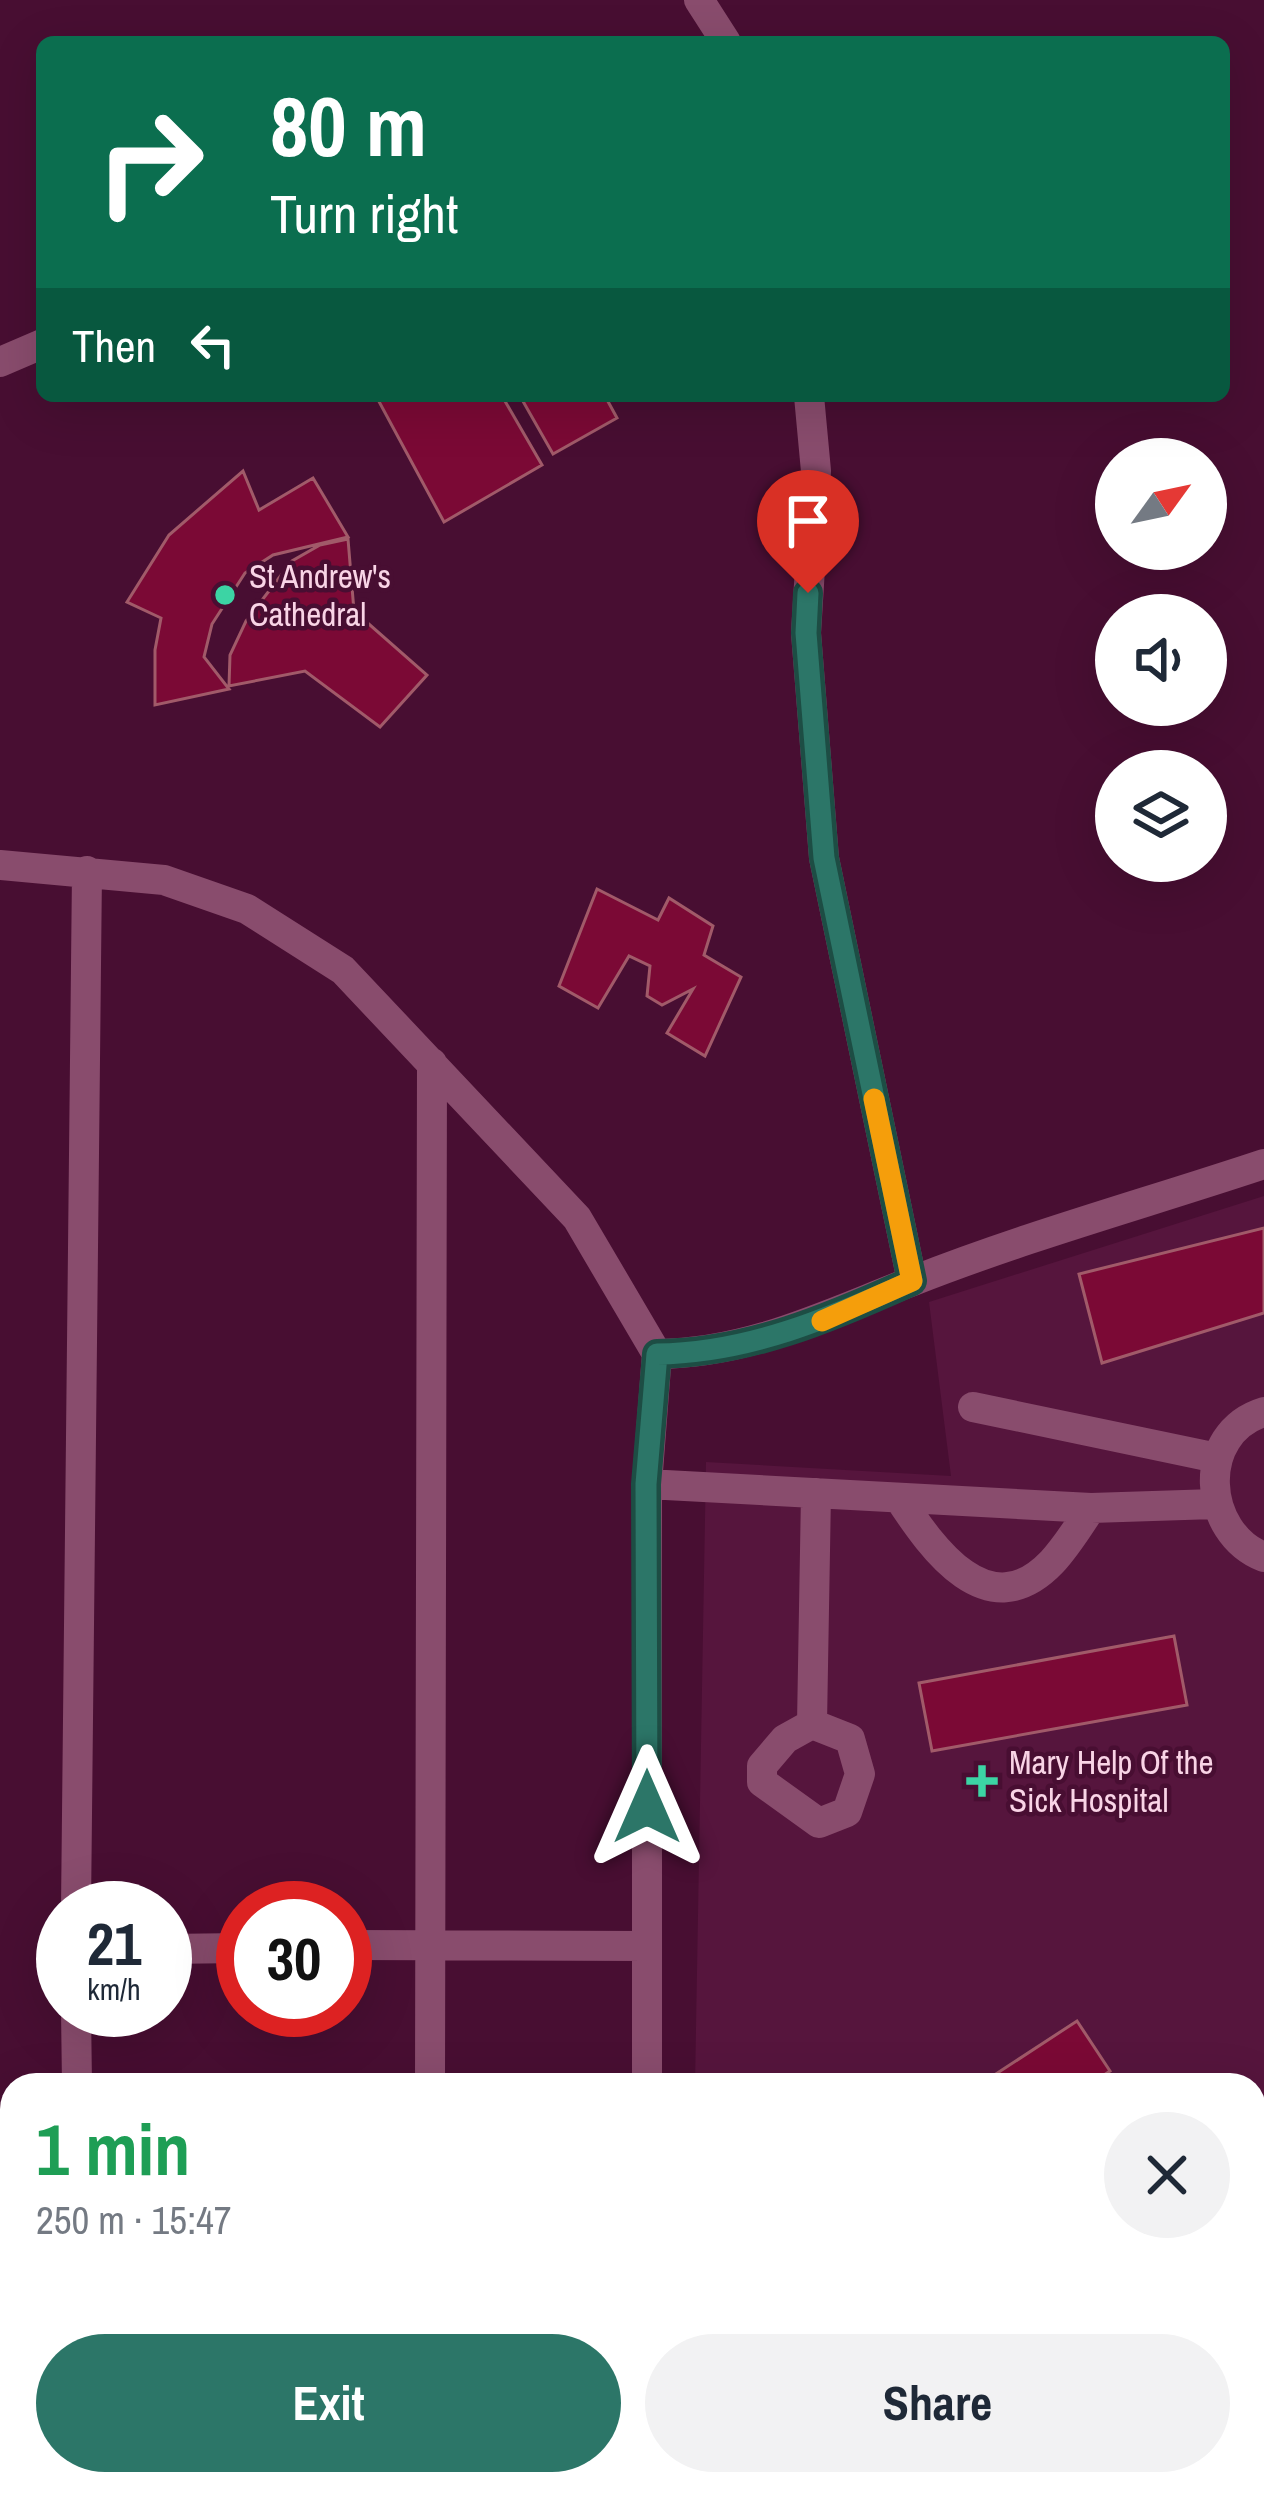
<!DOCTYPE html>
<meta charset="utf-8">
<style>
:root{--surface:#fff;--page:#f2f2f3;--text:#1f2937;--muted:#747a83;--accent:#2c7668}
body{margin:0;font-family:"Archivo Narrow",sans-serif;background:var(--page);color:var(--text);height:100vh;display:flex;flex-direction:column;font-size:45px;white-space:nowrap}
*{box-sizing:border-box;margin:0}
p{font-size:39px;color:var(--muted)}
.icon{flex:none;width:66px;height:66px;fill:none;stroke:currentColor;stroke-width:2;stroke-linecap:round;stroke-linejoin:round}
.map{position:relative;flex:1;overflow:hidden}
.sheet{position:absolute;left:0px;top:2073px;width:1266px;height:423px;display:flex;flex-direction:column;background:var(--surface);border-radius:36px 36px 0 0;box-shadow:0 12px 48px #0002}
.sheet>*{flex:none}
.banner{position:absolute;left:36px;top:36px;width:1194px;height:366px;border-radius:18px;box-shadow:0 12px 48px #0002;background:#0b6e4f;color:#fff;overflow:hidden}
.needle{width:78px;rotate:57deg}
.fabs{position:absolute;left:1095px;top:438px;display:grid;gap:24px}
.fabs a{display:grid;place-items:center;width:132px;height:132px;border-radius:50%;background:var(--surface);box-shadow:0 12px 48px #0002;font-size:60px}
.speed{position:absolute;left:36px;top:1881px;display:flex;gap:24px;font-size:60px;font-weight:700;text-align:center}
.speed>*{display:grid;place-content:center;width:156px;height:156px;border-radius:50%;background:var(--surface);box-shadow:0 12px 48px #0002;line-height:1}
.speed small{font-size:30px;font-weight:400}
.speed .limit{border:18px solid #d22;background:#fff;color:#111}
.pin{position:absolute;display:grid;place-items:center;width:102px;height:102px;color:#fff;margin:-123px -51px;border-radius:50% 50% 50% 0;rotate:-45deg;box-shadow:0 0 12px #0007}
.pin .icon{rotate:45deg}
.me{position:absolute;width:132px;margin:-66px;rotate:0deg;stroke-linejoin:round;filter:drop-shadow(0 0 9px #0008)}
.turn{display:flex;align-items:center;gap:42px;height:252px;padding:0 36px;font-size:54px}
.turn .icon{width:156px;height:156px;stroke-width:2.5}
.turn b{display:block;font-size:84px;line-height:102px}
.then{display:flex;align-items:center;height:114px;padding:0 36px;background:#0003;gap:24px;font-size:45px}
.round{display:grid;place-items:center;flex:none;width:126px;height:126px;border-radius:63px;background:var(--page)}
.head{display:flex;align-items:center;justify-content:space-between;height:204px;padding:0 36px}
h1{font-size:72px;font-weight:800;line-height:90px;color:#1e9e55}
.cta{display:flex;gap:24px;margin-top:auto;padding:24px 36px}
.cta a{flex:1;height:138px;border-radius:72px;background:var(--accent);color:#fff;font-size:48px;font-weight:800;line-height:138px;text-align:center}
.cta a+a{background:var(--page);color:var(--text)}
.map>svg:first-child{display:block}
.built{fill:#56153d}
.building{fill:#7b0935;stroke:#a15a69;stroke-width:3}
.lines{fill:none;stroke-linecap:round;stroke-linejoin:round}
.minor{stroke:#894c6d;stroke-width:30}
.route-casing{stroke:#1d4d44;stroke-width:30}
.route{stroke:#2c7668;stroke-width:21}
.slow{stroke:#f59e0b;stroke-width:21}
.poi-dot{fill:#3cd4a4;stroke:#480e32;stroke-width:4.5}
.labels{text-anchor:middle;dominant-baseline:central;stroke-width:9;stroke-linejoin:round;paint-order:stroke}
.poi-label{font-size:33px;fill:#f9d4e6;stroke:#480e32;text-anchor:start}
</style>
<div class="map">
<svg width="1264" height="2494" viewBox="0 0 1264 2494">
<rect width="100%" height="100%" fill="#480e32"/>
<path class="built" d="M1264 1196V2257L1254 2253V2085H695L706 1462 951 1476 929 1302Z
M706 2484H1142L1143 2494H705Z"/>
<path class="building" d="M376 396H502L542 465 444 522Z
M520 396H605L617 418 553 454Z
M243 471 259 510 313 478 348 537 273 555 245 573 212 624 204 657 229 689 155 705V650L161 618 127 602 169 535Z
M348 539 354 611 427 675 380 727 305 671 229 686 230 655 246 621 292 561 320 545Z
M597 889 658 920 669 898 713 926 704 955 741 977 705 1056 667 1033 693 989 662 1005 647 996 650 966 629 956 598 1008 559 986Z
M1264 1228V1313L1102 1363 1079 1274Z
M1174 1636 1187 1705 932 1751 919 1683Z
M1077 2021 1110 2071 1089 2085H979Z
M1264 2117V2218L1254 2214V2141Z"/>
<g class="lines">
<path class="minor" d="M699 0 726 42
M0 362 42 344
M809 396 816 471 806 633 824 858 912 1281
M0 865 164 880 247 909 343 970 577 1218 657 1354 647 1484V2085
M657 1354C751 1353 827 1314 913 1281 1027 1236 1147 1203 1264 1164
M973 1407 1217 1458
M1264 1412C1195 1433 1202 1533 1264 1557
M647 1484 1091 1508 1215 1504
M899 1498C932 1548 988 1629 1052 1562 1067 1546 1079 1526 1091 1508
M812 1724 850 1739 860 1774 847 1812 819 1823 762 1782V1766L785 1739Z
M812 1724 816 1493
M76 1908 87 871
M345 1945 647 1946
M165 1949 243 1948
M76 2010 77 2085
M430 2085 432 1063
M83 2484V2494
M645 2484V2494
M427 2494V2484"/>
</g>
<g class="lines">
<g class="route-casing">
<path id="route" d="M647 1807 646 1484 657 1354C748 1353 830 1318 912 1281L824 858 806 633 808 593"/>
</g>
<use href="#route" class="route"/>
<path class="slow" d="M822 1321 912 1281 874 1099"/>
</g>
<g class="poi-dot">
<circle cx="225" cy="595" r="12"/>
<path d="M976 1763h12v12h12v12h-12v12h-12v-12h-12v-12h12z"/>
</g>
<g class="labels">
<g class="poi-label">
<text x="249" y="576">St Andrew's<tspan x="249" dy="38">Cathedral</tspan></text>
<text x="1009" y="1762">Mary Help Of the<tspan x="1009" dy="38">Sick Hospital</tspan></text>
</g>
</g>
</svg>
<div class="fabs">
<a><svg class="needle" viewBox="-14 -14 28 28"><path d="M0-13l5 13h-10z" fill="#e53935"/><path d="M0 13l5-13h-10z" fill="#747a83"/></svg></a>
<a><svg class="icon" aria-label="sound" viewBox="0 0 24 24"><path d="M4 9h4l5-4v14l-5-4H4zM17 9q2 3 0 6"/></svg></a>
<a><svg class="icon" aria-label="layers" viewBox="0 0 24 24"><path d="M12 4l9 5-9 5-9-5zM3 14l9 5 9-5"/></svg></a>
</div>
<div class="speed"><div>21<small>km/h</small></div><div class="limit">30</div></div>
<div class="pin" style="left:808px;top:593px;background:#d93025"><svg class="icon" aria-label="arrive" viewBox="0 0 24 24"><path d="M6 21V4h12l-3 4 3 4H6"/></svg></div>
<svg class="me" style="left:647px;top:1807px" viewBox="-20 -20 40 40"><path d="M0-17L14 15 0 8-14 15z" fill="#2c7668" stroke="#fff" stroke-width="4"/></svg>
<div class="banner">
<div class="turn"><svg class="icon" aria-label="right" viewBox="0 0 24 24"><path d="M7 20v-9h11M14 6l5 5-5 5"/></svg><div><b>80 m</b>Turn right</div></div>
<div class="then">Then<svg class="icon" aria-label="left" viewBox="0 0 24 24"><path d="M17 20v-9H6M10 6l-5 5 5 5"/></svg></div>
</div>
<section class="sheet">
<div class="head"><div><h1>1 min</h1><p>250 m · 15:47</p></div><a class="round"><svg class="icon" aria-label="close" viewBox="0 0 24 24"><path d="M6 6l12 12M18 6L6 18"/></svg></a></div>
<div class="cta"><a>Exit</a><a>Share</a></div>
</section>
</div>
